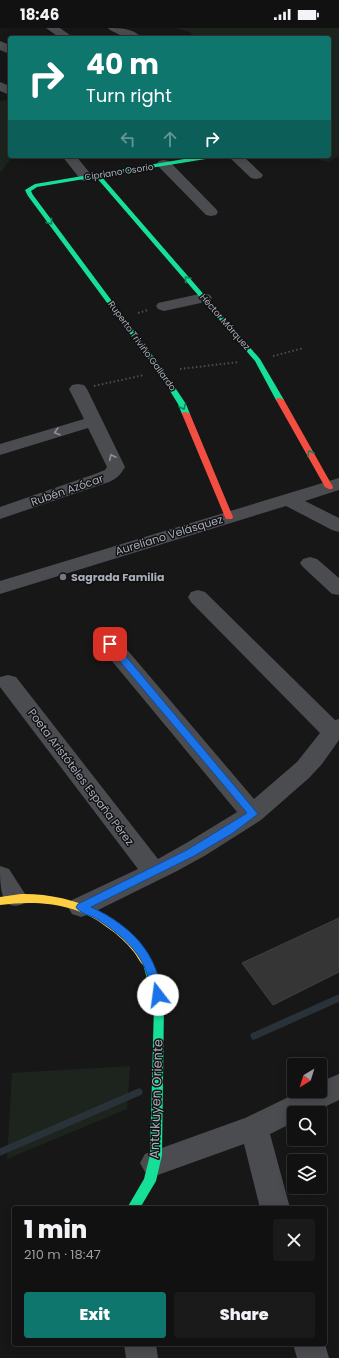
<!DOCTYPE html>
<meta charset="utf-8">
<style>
:root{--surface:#111;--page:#1a1a1a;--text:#f1f3f6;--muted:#9c9d9f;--line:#303131;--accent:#0f766e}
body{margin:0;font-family:Poppins,sans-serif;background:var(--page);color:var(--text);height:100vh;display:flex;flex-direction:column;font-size:15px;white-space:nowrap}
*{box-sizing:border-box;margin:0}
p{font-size:13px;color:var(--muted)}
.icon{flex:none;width:22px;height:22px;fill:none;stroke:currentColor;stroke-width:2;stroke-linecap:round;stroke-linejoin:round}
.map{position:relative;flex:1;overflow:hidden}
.drawer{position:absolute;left:12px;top:1178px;width:315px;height:140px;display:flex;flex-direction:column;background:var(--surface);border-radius:4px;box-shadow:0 2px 10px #0003,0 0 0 1px var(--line)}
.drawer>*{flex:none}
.guide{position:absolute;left:8px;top:8px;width:323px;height:122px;border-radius:4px;box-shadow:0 2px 10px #0003,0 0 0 1px var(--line);background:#0f766e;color:#fff;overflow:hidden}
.needle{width:26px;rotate:218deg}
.buttons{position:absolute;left:287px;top:1030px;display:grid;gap:8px}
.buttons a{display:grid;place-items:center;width:40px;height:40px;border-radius:4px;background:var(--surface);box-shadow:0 2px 10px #0003,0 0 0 1px var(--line);font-size:20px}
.pin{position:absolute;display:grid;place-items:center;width:34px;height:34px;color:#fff;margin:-17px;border-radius:8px;box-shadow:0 2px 6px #0006}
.me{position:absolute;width:44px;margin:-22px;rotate:345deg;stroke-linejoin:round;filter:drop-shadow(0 0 3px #0008)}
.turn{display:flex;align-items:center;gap:14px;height:84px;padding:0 12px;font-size:18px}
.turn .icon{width:52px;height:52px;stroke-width:2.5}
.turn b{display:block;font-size:28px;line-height:34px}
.lanes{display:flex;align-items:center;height:38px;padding:0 12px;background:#0003;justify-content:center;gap:20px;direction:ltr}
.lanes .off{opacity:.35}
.round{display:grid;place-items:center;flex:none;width:42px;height:42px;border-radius:4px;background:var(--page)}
.overview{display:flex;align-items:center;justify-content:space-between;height:68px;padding:0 12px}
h1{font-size:24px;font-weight:800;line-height:30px}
.button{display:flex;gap:8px;margin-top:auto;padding:8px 12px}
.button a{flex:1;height:46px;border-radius:4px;background:var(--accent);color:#fff;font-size:16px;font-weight:800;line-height:46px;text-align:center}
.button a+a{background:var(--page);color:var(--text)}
.status{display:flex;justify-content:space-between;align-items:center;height:28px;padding:0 20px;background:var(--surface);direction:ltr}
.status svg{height:11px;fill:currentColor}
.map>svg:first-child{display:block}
.green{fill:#1d241e}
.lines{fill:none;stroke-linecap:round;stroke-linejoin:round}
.stream{stroke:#2a3239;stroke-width:7}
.building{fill:#353536;stroke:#3f4043}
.path{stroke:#4d4e52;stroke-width:2;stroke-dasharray:1.5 2.5;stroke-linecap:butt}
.street{fill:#4b4c50;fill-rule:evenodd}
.fast{fill:#16e098;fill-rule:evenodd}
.slow{fill:#ffcf43;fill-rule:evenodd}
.jam{fill:#f24e42;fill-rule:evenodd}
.oneway{stroke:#14835c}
.oneway2{stroke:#8c9099}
.route{fill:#1a73e8;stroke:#114b97}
.poi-dot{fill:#757880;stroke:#111113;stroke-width:1.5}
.labels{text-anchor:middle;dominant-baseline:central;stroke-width:3;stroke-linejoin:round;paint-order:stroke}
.far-street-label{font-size:9px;fill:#a8adb8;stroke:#111113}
.street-label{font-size:11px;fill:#a8adb8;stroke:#111113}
.poi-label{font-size:11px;font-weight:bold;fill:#a8adb8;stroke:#111113;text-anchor:start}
.near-street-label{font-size:13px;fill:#a8adb8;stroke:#111113}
</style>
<div class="status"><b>18:46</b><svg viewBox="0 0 49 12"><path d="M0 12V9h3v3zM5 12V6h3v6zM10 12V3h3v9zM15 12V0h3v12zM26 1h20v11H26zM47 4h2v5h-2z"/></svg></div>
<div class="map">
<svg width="339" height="1330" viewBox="0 0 339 1330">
<rect width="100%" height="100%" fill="#171717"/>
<path class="green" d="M176 0H339V130L338 128 328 134 306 128H329V10H197L189 4Z
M10 71V128H13L0 145V73Z
M130 1038 127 1081 7 1131 12 1045Z"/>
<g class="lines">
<path class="stream" d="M254 1008 339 970
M0 1124 139 1064"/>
</g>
<path class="building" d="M339 890V944L273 977 242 935Z"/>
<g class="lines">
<path class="path" d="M138 285 148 282
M273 328 304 320
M180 341 239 334
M94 358 144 347"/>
<path class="street" d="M46 0H60L74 10H60Z
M108 0C119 0 134 0 142 10H126L110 2Z
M0 13 10 17V26L0 22Z
M0 54 10 58V67L0 63Z
M62 128H76L93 149 91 152 86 153 81 152Z
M228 128H243L263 147 261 150 256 151 251 150Z
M164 132 169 133 216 181 218 184 216 187 211 188 206 187 159 139 157 136 159 133Z
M204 265 210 267 212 270 210 273 164 283 158 281 156 278 158 275Z
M78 356 84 357 87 361 125 439C120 447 118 450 109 454L0 491V479L95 446 105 442 107 439 88 400 0 427V416L84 391 69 361 72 357Z
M339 450V462L305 473 339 490V504L332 502 286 478 0 566V553Z
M310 529 317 531 339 550V567L332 566 303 539 300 535 303 531Z
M198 562 205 564 335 692 339 691V712L322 736 309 750 261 792 206 827 177 843 90 886 81 889 72 886 68 879 72 872 138 841 0 659V649L8 647 16 649 158 831 188 814 237 784 102 621 99 616 102 611 110 609 118 611 254 771 297 734 320 705 191 574 188 569 191 564Z
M0 838 9 841 27 869 23 876C0 885 0 857 0 838Z
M339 1046V1072L312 1085H294V1094L270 1106 290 1180H260L244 1116 155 1148 145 1144 140 1135 145 1126 245 1090 301 1063H320V1054Z
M124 1316H156L158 1330H126Z
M293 1316H325L329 1330H297Z"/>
<path class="fast" d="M202 128H215L212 130 101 148 260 331 284 372 283 374H280L276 372 255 333 96 149 37 159 31 163 33 167 164 343 186 376 190 386 186 388 182 386 178 376 159 345 28 168 25 162 35 156Z
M148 932 152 933 156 943 164 977 162 1127 156 1153 140 1180H127L144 1151 150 1127 154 977 143 936 144 933Z"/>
<path class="slow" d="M21 866C72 865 129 888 153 936L152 939C149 940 146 941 144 938 139 934 137 927 133 923 126 914 117 906 108 900 77 875 38 872 0 877V869Z"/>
<path class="jam" d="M277 370H280L284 372 333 459 332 461H329L325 459 276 372Z
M183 384H186L190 386 233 489 232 491H226L225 489 182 386Z"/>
</g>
<defs><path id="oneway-chevron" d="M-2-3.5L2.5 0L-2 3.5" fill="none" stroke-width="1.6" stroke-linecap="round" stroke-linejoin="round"/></defs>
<g class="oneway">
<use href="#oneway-chevron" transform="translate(50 194) rotate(53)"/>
<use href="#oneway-chevron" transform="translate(187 251) rotate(-131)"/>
<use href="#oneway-chevron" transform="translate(183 379) rotate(65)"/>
<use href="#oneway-chevron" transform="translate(310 425) rotate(-119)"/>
</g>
<g class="oneway2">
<use href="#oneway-chevron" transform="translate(57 404) rotate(163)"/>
<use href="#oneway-chevron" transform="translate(112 429) rotate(-116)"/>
</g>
<path class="route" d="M110 613 114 614 258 786 233 805 194 828 91 879C111 888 133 903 145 921 155 935 159 951 164 967L162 970 158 972 154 970 153 967C149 953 146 938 137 926 127 912 110 899 95 890 89 887 79 885 76 879L78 876 187 822 247 785 107 618 106 616 107 614Z"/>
<circle class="poi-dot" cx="63" cy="549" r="4"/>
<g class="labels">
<g class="far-street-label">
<text transform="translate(119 144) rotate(-9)">Cipriano Osorio</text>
<text transform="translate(225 294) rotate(49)">Héctor Márquez</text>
<text transform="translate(142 318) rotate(54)">Ruperto Triviño Gallardo</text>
</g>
<g class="street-label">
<text transform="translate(67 462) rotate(-19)">Rubén Azócar</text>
<text transform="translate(169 507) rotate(-17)">Aureliano Velásquez</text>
<text transform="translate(81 749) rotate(53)">Poeta Aristóteles España Pérez</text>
</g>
<g class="poi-label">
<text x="71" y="549">Sagrada Familia</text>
</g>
<g class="near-street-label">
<text transform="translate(156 1071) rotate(-88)">Antukuyen Oriente</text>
</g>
</g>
</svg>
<div class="buttons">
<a><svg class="needle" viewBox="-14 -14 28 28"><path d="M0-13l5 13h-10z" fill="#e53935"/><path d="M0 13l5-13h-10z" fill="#9c9d9f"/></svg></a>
<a><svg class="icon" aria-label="search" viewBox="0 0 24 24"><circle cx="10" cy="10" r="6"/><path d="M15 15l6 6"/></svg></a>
<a><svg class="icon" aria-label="layers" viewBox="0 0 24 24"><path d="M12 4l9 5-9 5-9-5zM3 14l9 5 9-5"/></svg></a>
</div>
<div class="pin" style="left:110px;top:616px;background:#d93025"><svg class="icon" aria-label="arrive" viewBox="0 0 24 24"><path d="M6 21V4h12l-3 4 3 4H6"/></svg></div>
<svg class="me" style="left:158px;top:967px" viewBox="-20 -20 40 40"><circle r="19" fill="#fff"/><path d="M0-13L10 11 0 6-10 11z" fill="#1a73e8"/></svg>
<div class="guide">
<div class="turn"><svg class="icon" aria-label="right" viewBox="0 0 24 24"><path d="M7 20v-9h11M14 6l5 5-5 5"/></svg><div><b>40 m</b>Turn right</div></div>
<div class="lanes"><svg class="icon off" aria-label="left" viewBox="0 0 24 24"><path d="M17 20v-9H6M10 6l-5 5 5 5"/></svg><svg class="icon off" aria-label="ahead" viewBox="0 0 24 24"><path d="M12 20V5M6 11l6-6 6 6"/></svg><svg class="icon" aria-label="right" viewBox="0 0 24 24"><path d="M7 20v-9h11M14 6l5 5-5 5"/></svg></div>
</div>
<section class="drawer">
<div class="overview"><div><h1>1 min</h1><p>210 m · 18:47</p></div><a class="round"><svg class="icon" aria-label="close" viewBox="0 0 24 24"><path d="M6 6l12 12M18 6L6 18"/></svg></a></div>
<div class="button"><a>Exit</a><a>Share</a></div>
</section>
</div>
